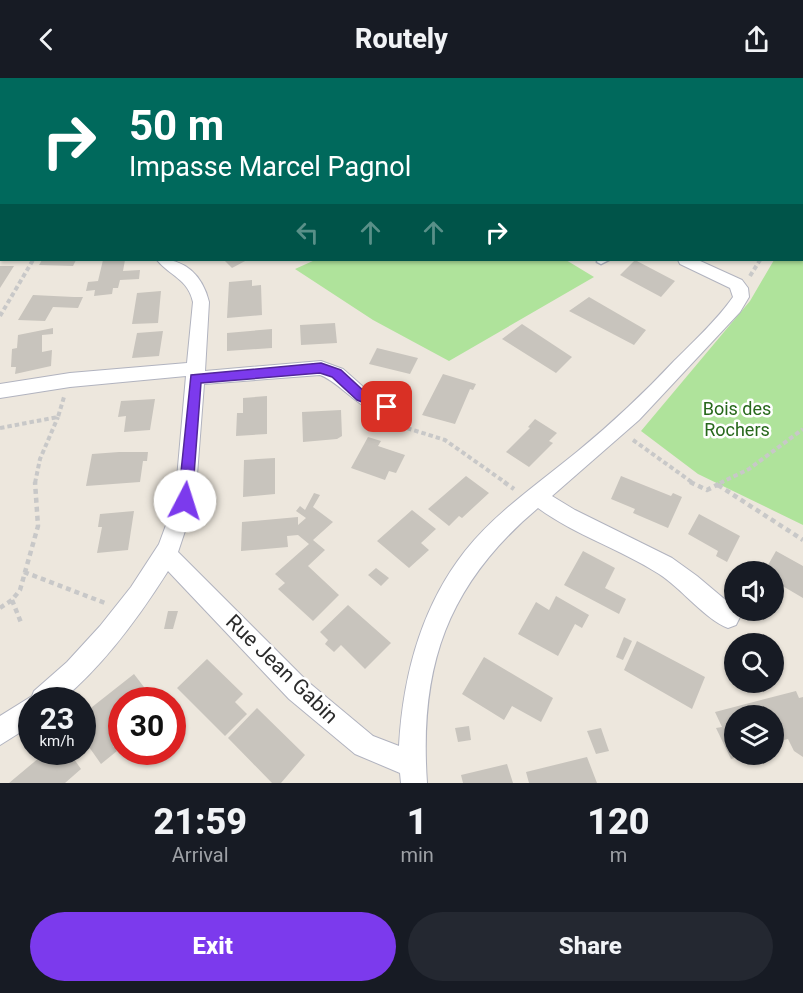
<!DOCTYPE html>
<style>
:root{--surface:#171b24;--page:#242831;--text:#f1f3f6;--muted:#9ea1a6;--accent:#7c3aed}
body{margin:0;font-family:Roboto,sans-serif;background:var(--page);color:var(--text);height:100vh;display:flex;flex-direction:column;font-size:22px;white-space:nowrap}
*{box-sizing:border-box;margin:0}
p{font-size:20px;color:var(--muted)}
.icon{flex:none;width:33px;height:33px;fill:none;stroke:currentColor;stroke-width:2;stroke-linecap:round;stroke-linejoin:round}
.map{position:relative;height:705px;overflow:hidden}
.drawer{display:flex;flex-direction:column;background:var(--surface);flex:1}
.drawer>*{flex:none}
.guide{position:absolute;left:0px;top:0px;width:804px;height:183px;box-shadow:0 2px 4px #0004;background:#00695c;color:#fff;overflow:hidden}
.buttons{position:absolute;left:724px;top:483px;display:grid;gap:12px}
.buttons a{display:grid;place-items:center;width:60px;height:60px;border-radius:50%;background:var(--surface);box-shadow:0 2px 4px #0004;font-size:30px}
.speed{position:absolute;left:18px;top:609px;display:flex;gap:12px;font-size:30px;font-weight:700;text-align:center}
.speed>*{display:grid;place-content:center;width:78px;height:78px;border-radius:50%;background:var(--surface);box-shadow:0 2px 4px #0004;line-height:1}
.speed small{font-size:15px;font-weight:400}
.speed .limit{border:9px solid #d22;background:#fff;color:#111}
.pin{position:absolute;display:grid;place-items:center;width:51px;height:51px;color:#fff;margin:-26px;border-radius:12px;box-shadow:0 3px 9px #0006}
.me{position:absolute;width:66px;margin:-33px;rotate:5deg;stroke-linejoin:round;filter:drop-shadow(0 0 4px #0008)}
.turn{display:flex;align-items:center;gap:21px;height:126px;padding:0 30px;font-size:27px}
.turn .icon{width:78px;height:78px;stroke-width:2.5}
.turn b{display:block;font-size:42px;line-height:51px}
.lanes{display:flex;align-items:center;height:57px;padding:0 30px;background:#0003;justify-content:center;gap:30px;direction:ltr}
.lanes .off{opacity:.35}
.eta{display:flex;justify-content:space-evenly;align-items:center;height:102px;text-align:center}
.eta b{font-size:36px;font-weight:800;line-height:42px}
.primary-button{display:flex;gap:12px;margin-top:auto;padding:12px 30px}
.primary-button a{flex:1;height:69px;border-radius:36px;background:var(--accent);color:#fff;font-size:24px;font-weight:800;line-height:69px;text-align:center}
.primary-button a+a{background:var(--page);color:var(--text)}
header{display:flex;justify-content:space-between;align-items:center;height:78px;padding:0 30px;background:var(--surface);font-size:27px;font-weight:800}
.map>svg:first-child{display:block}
.green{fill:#afe39b}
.building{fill:#c8c4bd}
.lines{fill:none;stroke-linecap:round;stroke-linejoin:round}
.lane-casing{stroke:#b1b3bf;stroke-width:3}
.street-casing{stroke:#b1b3bf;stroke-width:2}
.path-far1{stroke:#c8c8c8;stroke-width:4;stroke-dasharray:4.5 3;stroke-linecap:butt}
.path{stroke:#c8c8c8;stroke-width:4.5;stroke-dasharray:5 4;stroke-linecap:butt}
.lane{fill:#fff;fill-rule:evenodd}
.street{fill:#fff;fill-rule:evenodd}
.route{fill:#7c3aed;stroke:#51269a;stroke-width:1.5}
.labels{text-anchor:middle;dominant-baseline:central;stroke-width:5;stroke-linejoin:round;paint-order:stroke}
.park-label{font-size:18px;fill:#27681b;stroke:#fff}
.near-street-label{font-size:21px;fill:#2b2b2b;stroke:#fff}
</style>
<header><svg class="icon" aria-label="back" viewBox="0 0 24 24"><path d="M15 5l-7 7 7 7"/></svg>Routely<svg class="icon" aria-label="share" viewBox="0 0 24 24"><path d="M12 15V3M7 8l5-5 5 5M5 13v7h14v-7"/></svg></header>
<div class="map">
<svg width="803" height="705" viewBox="0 0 803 705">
<rect width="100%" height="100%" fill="#ede7dd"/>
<path class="green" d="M803 135V447L698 396 641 353 750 223 774 182H802Z
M315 182H566L594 199 449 283 373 242 295 191Z"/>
<path class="building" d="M42 182H76L73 188 39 187Z
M103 182H125L123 193 140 192 139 201 120 202 118 210H113L112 216 94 218 95 212 86 213 88 204 98 203Z
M224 182H247L232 190Z
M635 182 675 203 661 219 620 197Z
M0 188H14L0 210Z
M252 202V208L261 207 262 237 227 240 229 204Z
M161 213 158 245 132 246 137 215Z
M33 217 74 219H83L78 230 53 229 45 243 18 242Z
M589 219 646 252 634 267 569 233Z
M335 245 337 265 301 267 300 247Z
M522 246 572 279 556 295 502 261Z
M53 250V256L42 257V274L52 272 51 288 15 296 16 289H11L12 271 17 270 18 257Z
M272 251V270L227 273V255Z
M163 253 159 278 132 280 137 255Z
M377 270 418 280 410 296 369 286Z
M443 296 476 306 473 312 470 311 455 346 422 337Z
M267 318V356L236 358 237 335H243V320Z
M155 321 150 352 124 354 126 338 118 339 121 323Z
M341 332 342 358 337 361 303 364 302 334Z
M535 341 557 355 549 363 553 365 529 389 506 374 530 350 528 349Z
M368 359 381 363 378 368 405 377 396 395 389 393 385 402 351 390Z
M119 374H148L147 383H143L140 404 86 408 92 376Z
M275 380V416L243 419 244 382Z
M466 398 489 415 462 440 459 438 449 448 428 431Z
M621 398 671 418 673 415 682 419 668 450 633 435 635 431 611 421Z
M314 415 320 417 313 429 333 444 313 462 325 472 308 488 339 517 313 543 278 511 285 505 275 496 309 466 298 457 287 458 288 469 241 473 242 444 298 439V447L306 440 296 433 300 428 305 432Z
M412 432 436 451 421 465 429 472 409 490 377 463Z
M134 433 128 472 97 475 102 449H98L100 436Z
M699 436 740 458 727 484 716 478 718 473 688 456Z
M583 473 615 490 605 510 626 521 619 536 564 507Z
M776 473 803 488V520L774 503V494H764Z
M376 490 389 500 381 508 368 497Z
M556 518 589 537 582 550 575 546 558 578 518 556 536 524 549 532Z
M348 527 391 565 365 591 341 567 334 574 325 566 328 562 320 554Z
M168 533H178L173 551H164Z
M624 559 632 563 623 582 616 579Z
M637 563 705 599 692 631 624 592Z
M484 579 553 620 541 644 512 628 504 642 462 616Z
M207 581 243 616 235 624 247 636 225 658 177 610Z
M134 596 147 613 136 622H122V661L113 668 117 673 101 686 82 659V653L95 643 87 633Z
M796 613 799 620 803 619V679L794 673 788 661 775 664 778 669 774 670V638H735V676L746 677 731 681 716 650 722 649 715 634Z
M257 630 305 677 281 705H272L228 660Z
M469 648 471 662 458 664 455 650Z
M601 650 609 673 596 676 587 653Z
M46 674H69L81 691 65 705H9Z
M587 679 597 705H529L526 694Z
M507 686 513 705H463L461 697Z"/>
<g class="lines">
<g class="lane-casing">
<path id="lane" d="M598 182H609L601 186 597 184Z"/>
</g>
<g class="street-casing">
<path id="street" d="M336 0H357L335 2Z
M430 0H443L444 2H431Z
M0 80H2V88H0Z
M0 158H2V168H0Z
M157 182C184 179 203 198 209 224L205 293 321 283 343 291 369 314 394 324 397 329 394 334C366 343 343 305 320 297L204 306 195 423 178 474 307 603 373 658 399 668C403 598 421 529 465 473 496 434 539 405 578 373 612 345 644 315 674 283 694 263 717 242 733 219L730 210 680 186 678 182H698L742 202 748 210 749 219 740 234 639 342 552 418 575 432 672 480 697 498 735 530 740 539 736 547 728 550C706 542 681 510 659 496 620 471 575 457 538 430 447 507 419 588 427 705H401L400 695 355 676 289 621 168 493C139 539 104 587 62 622H32V647L0 667V638L32 618 34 613 67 584 100 548 131 509 159 466 175 423 186 298 70 309 0 320V306L70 295 187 285 193 224C188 201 170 198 157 182Z"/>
</g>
<path class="path-far1" d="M750 198 760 182
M0 238 33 182
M395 343 397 347 445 362 506 405
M0 350 58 339 64 319
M633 362 693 405
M35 405 40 381 58 339
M720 405 749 391 803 351"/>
<path class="path" d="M504 404 514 411
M690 404 707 412 723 404
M718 407 803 462
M24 494 105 525
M12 522 22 547
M0 530 12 522 20 512 38 448 35 404"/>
<use href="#lane" class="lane"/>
<use href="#street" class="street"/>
</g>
<path class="route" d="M321 285 341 292 366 315 392 326 394 329 392 333 387 334 357 322 332 299 320 295 201 305 192 423 190 427H180L178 423 191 297Z"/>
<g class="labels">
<g class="park-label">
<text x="737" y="330">Bois des<tspan x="737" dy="21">Rochers</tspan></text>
</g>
<g class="near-street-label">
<text transform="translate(282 591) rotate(44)">Rue Jean Gabin</text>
</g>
</g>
</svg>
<div class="buttons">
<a><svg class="icon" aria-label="sound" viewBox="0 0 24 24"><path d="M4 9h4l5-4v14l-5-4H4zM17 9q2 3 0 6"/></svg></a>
<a><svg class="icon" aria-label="search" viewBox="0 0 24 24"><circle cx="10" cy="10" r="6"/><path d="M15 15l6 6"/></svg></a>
<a><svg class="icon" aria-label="layers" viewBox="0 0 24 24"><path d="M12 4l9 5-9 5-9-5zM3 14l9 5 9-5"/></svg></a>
</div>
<div class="speed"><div>23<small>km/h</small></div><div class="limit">30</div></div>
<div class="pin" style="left:387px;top:329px;background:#d93025"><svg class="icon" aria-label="arrive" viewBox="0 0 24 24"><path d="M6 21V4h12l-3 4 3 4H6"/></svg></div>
<svg class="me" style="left:185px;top:423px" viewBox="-20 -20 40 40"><circle r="19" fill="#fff"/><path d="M0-13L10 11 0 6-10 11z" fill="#7c3aed"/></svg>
<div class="guide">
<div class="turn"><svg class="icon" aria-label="right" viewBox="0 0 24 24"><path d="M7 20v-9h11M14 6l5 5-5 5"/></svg><div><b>50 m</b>Impasse Marcel Pagnol</div></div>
<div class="lanes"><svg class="icon off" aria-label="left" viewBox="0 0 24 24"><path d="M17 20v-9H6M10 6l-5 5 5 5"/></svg><svg class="icon off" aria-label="ahead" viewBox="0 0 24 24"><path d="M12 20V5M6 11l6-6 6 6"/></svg><svg class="icon off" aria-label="ahead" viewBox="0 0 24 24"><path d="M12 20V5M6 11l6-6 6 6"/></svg><svg class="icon" aria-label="right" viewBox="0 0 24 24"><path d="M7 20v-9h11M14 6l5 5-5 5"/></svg></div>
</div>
</div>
<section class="drawer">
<div class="eta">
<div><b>21:59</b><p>Arrival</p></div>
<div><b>1</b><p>min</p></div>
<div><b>120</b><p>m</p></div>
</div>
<div class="primary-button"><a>Exit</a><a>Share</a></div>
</section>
